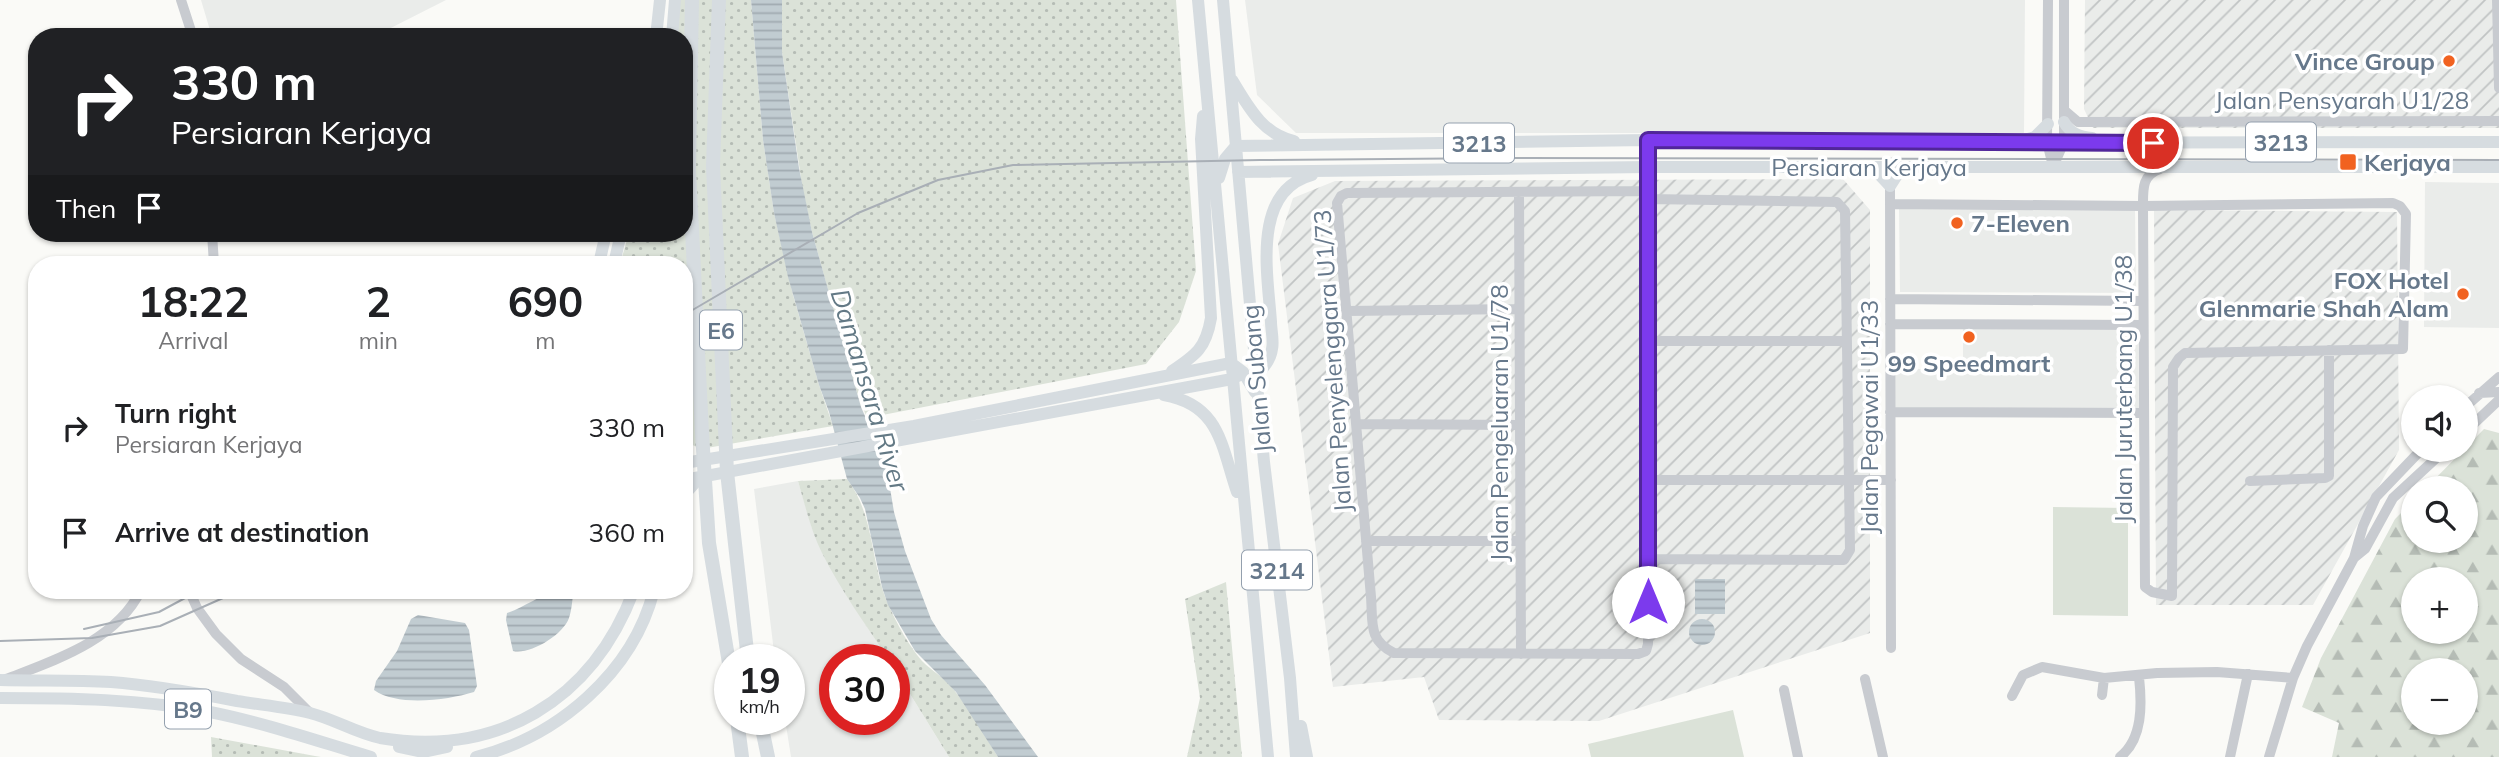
<!DOCTYPE html>
<meta charset="utf-8">
<style>
:root{--surface:#fff;--page:#f2f2f2;--text:#202124;--muted:#757577}
body{margin:0;font-family:Mulish,sans-serif;background:var(--page);color:var(--text);height:100vh;display:flex;flex-direction:column;font-size:26px;white-space:nowrap}
*{box-sizing:border-box;margin:0}
p{font-size:23px;color:var(--muted)}
.icon{flex:none;width:38px;height:38px;fill:none;stroke:currentColor;stroke-width:2;stroke-linecap:round;stroke-linejoin:round}
.map{position:relative;flex:1;overflow:hidden}
.details{position:absolute;left:28px;top:256px;width:665px;height:343px;display:flex;flex-direction:column;background:var(--surface);border-radius:28px;box-shadow:0 2px 5px #0004}
.details>*{flex:none}
.top-card{position:absolute;left:28px;top:28px;width:665px;height:214px;border-radius:28px;box-shadow:0 2px 5px #0004;background:#202124;color:#fff;overflow:hidden}
.fabs{position:absolute;left:2401px;top:385px;display:grid;gap:14px}
.fabs a{display:grid;place-items:center;width:77px;height:77px;border-radius:50%;background:var(--surface);box-shadow:0 2px 5px #0004;font-size:35px}
.speed{position:absolute;left:714px;top:644px;display:flex;gap:14px;font-size:35px;font-weight:700;text-align:center}
.speed>*{display:grid;place-content:center;width:91px;height:91px;border-radius:50%;background:var(--surface);box-shadow:0 2px 5px #0004;line-height:1}
.speed small{font-size:18px;font-weight:400}
.speed .limit{border:10px solid #d22;background:#fff;color:#111}
.pin{position:absolute;display:grid;place-items:center;width:60px;height:60px;color:#fff;margin:-30px;border:4px solid #fff;border-radius:50%;box-shadow:0 2px 7px #0007}
.me{position:absolute;width:77px;margin:-38px;rotate:0deg;stroke-linejoin:round;filter:drop-shadow(0 0 5px #0008)}
.turn{display:flex;align-items:center;gap:24px;height:147px;padding:0 28px;font-size:32px}
.turn .icon{width:91px;height:91px;stroke-width:2.5}
.turn b{display:block;font-size:49px;line-height:60px}
.then{display:flex;align-items:center;height:66px;padding:0 28px;background:#0003;gap:14px;font-size:26px}
.eta{display:flex;justify-content:space-evenly;align-items:center;height:119px;text-align:center}
.eta b{font-size:42px;font-weight:700;line-height:49px}
ul{padding:0;list-style:none}
li{display:flex;align-items:center;gap:21px;height:105px;padding:0 28px}
li div{flex:1}
li b{display:block;font-size:26px}
li em{font-style:normal}
.map>svg:first-child{display:block}
.built{fill:#eaecea}
.industrial{fill:url(#industrial-furrows)}
.grass{fill:url(#grass-dots)}
.forest{fill:url(#forest-firs);fill-rule:evenodd}
.garden{fill:#dbe2d8}
.water{fill:url(#water-rules)}
.lines{fill:none;stroke-linecap:round;stroke-linejoin:round}
.minor{stroke:#c8cbd0;stroke-width:10}
.major{stroke:#d6dce0;stroke-width:12}
.highway{stroke:#d6dce0;stroke-width:14}
.tram{stroke:#a9afb6;stroke-width:2}
.route-casing{stroke:#51269a;stroke-width:18}
.route{stroke:#7c3aed;stroke-width:12}
.poi-dot{fill:#f16220;stroke:#fff;stroke-width:2.5}
.labels{text-anchor:middle;dominant-baseline:central;stroke-width:7;stroke-linejoin:round;paint-order:stroke}
.shield{fill:#fff;stroke:#94a0ae;stroke-width:2}
.shield-label{font-size:23px;font-weight:bold;fill:#66788b}
.poi-label{font-size:24px;font-weight:bold;fill:#66788b;stroke:#fff;text-anchor:end}
.street-label{font-size:24px;fill:#66788b;stroke:#fff}
.water-label{font-size:26px;font-style:italic;fill:#637985;stroke:#fff}
</style>
<div class="map">
<svg width="2499" height="757" viewBox="0 0 2499 757">
<defs>
<pattern id="industrial-furrows" width="10" height="10" patternUnits="userSpaceOnUse" patternTransform="scale(1.75)"><rect width="10" height="10" fill="#eaecea"/><path d="M-1 1l2-2M0 10L10 0M9 11l2-2" fill="none" stroke="#c1c4c4"/></pattern>
<pattern id="grass-dots" width="8" height="8" patternUnits="userSpaceOnUse" patternTransform="scale(1.75)"><rect width="8" height="8" fill="#dbe2d8"/><path d="M2 2h.1M6 6h.1" fill="none" stroke="#b5bcb5" stroke-width="1.8" stroke-linecap="round"/></pattern>
<pattern id="forest-firs" width="22" height="20" patternUnits="userSpaceOnUse" patternTransform="scale(1.75)"><rect width="22" height="20" fill="#dbe2d8"/><path d="M5 1l3.5 6h-7zM16 11l3.5 6h-7z" fill="#b5bcb5"/></pattern>
<pattern id="water-rules" width="6" height="5" patternUnits="userSpaceOnUse" patternTransform="scale(1.75)"><rect width="6" height="5" fill="#c1ccd1"/><path d="M0 2.5h6" fill="none" stroke="#a1aab0"/></pattern>
</defs>
<rect width="100%" height="100%" fill="#fafaf7"/>
<path class="built" d="M201 0H446L373 37H212Z
M1245 0H2025L2024 133H1296L1257 95Z
M2425 182 2499 183V328L2424 327Z
M1899 209H2135L2136 293 1900 292Z
M1963 327 2138 328 2139 409 1894 408V369H1963Z
M798 481 812 528 847 596 889 660H835V719H894V668L949 757H791L785 719H789V660H775L754 489Z"/>
<path class="industrial" d="M2085 0H2499V128H2093L2084 109Z
M1843 179 1870 210V633L1599 721 1439 720 1424 677 1333 687 1278 244 1293 198 1335 181Z
M2154 210 2397 212 2399 450 2313 605H2156Z"/>
<path class="grass" d="M677 0H751L763 140 774 213 793 295 819 385 833 426 701 449 684 441V264H620L629 233H684V37H676Z
M782 0H1176L1196 271 1179 322 1146 364 867 418 855 387 812 232 803 191 782 52Z
M847 479C875 515 870 564 889 606 897 624 909 646 922 661 932 671 945 678 954 690 971 711 984 734 998 757H949L894 668V660H889C866 625 841 591 822 553 811 531 805 505 798 481Z
M1226 582 1242 757H1187L1200 698 1185 599Z
M211 737 315 756 321 757H212Z"/>
<path class="forest" d="M2484 429 2499 433V757H2332L2339 723 2302 707 2321 658 2395 519 2413 501V541H2466V488H2426ZM2413 579H2466V632H2413ZM2466 670V723H2413V670Z"/>
<path class="garden" d="M2053 507 2128 508V616L2053 615Z
M1733 710 1744 757H1591L1588 744Z"/>
<path class="water" d="M751 0H782V52L799 168 812 232 861 407 886 464 894 512 905 551 931 619 941 635 985 685 1038 757H998L956 692 915 651 888 605 882 587 865 509 860 498 847 479 829 412 819 385 788 277 774 213 763 140Z
M1695 579H1725V614H1695Z
M557 590H574C572 599 572 610 569 618 563 635 530 655 513 651L506 620 507 613C525 607 540 595 557 590Z
M418 615 465 623 469 630 477 686 474 692C448 700 398 707 374 690L376 681 397 651 411 619Z
M1689 632a13 13 0 1 1 26 0a13 13 0 1 1-26 0Z"/>
<g class="lines">
<path class="minor" d="M181 0 193 37
M2048 0 2047 142 2053 166
M2497 0 2499 88
M2064 110 2078 122 2499 121
M1648 140C1650 308 1648 476 1648 644L1646 651 1638 654 1394 653C1368 640 1373 623 1371 597L1337 203 1341 196 1347 193 1648 191
M2053 167 2064 142V0
M1890 186 1891 648
M1519 192 1521 654
M1648 199 1837 202 1845 211 1850 550 1844 560 1648 559
M1890 204 2143 206 2393 203 2400 206 2406 214 2403 349 2185 353 2179 358 2173 367 2172 596 2152 592 2145 587 2143 206C2143 189 2142 175 2160 169
M212 233 214 264
M1890 299 2143 301
M1346 311 1519 309
M1890 324 2143 325
M1648 341H1847
M2479 393 2499 392
M2466 406 2499 377
M1890 412 2143 413
M1356 424 1520 425
M2466 431 2499 400
M1648 480H1891
M2250 481 2325 478 2329 476V350
M1366 541H1520
M2354 558 2365 549 2393 498 2445 450
M189 590 197 608 216 634 241 659 284 687 309 712
M6 679C55 660 116 641 141 590
M1865 679 1883 757
M1784 690 1798 757
M2102 695 2104 678
M2012 696 2023 675 2042 667 2104 678 2157 673 2217 672 2293 678
M2120 757C2143 739 2142 704 2139 677
M2230 757 2248 674
M2269 757 2293 678 2307 646 2354 558 2363 526 2376 497 2421 450"/>
<path class="major" d="M1198 0 1268 757
M1223 0 1264 462 1290 678 1296 757
M656 37 660 0
M672 37 675 0
M1232 80C1248 106 1262 134 1294 141
M2064 122C2070 133 2079 137 2092 138
M2024 140 2035 137 2048 124
M1236 146 1648 140 1769 143 2499 142
M1870 168 1876 171 1890 186 1897 175 1910 167
M1238 172 1648 167H2499
M1219 178 1225 159 1236 146
M599 264 606 233
M614 264 621 233
M1172 371C1196 355 1206 348 1211 318L1201 139 1203 116
M1256 376C1263 369 1271 359 1272 349 1274 341 1271 330 1271 322 1268 276 1251 191 1312 175
M1164 395C1220 405 1221 445 1237 492
M684 463 914 426 1231 363 1243 372 1255 392
M684 480 1232 379 1238 376
M684 495 700 477
M0 680C37 681 74 680 111 682 153 685 196 693 237 701 261 705 286 707 310 713 334 719 356 733 380 738 498 757 592 701 634 590
M0 698C70 698 141 699 210 712 265 723 317 741 371 757
M1301 726 1307 757
M399 747 423 752 447 747
M476 757C557 737 633 673 654 590"/>
<path class="highway" d="M692 0 689 169 702 433 709 543 730 669
M719 0 713 166 727 472 748 660
M737 719 742 757
M760 719 768 757"/>
<path class="tram" d="M684 315 858 213 938 180 1013 165 1260 160 1510 158 2499 160
M84 629 159 612 200 590
M0 641 92 638 160 626 241 590"/>
</g>
<g class="lines">
<g class="route-casing">
<path id="route" d="M1648 602V140L2153 143"/>
</g>
<use href="#route" class="route"/>
</g>
<g class="poi-dot">
<circle cx="2449" cy="61" r="7"/>
<rect x="2339" y="153" width="18" height="18" rx="3.5"/>
<circle cx="1957" cy="223" r="7"/>
<circle cx="2463" cy="294" r="7"/>
<circle cx="1969" cy="337" r="7"/>
</g>
<g class="labels">
<g class="shield">
<rect x="2246" y="122.5" width="70" height="39" rx="5"/>
<rect x="1444" y="123.5" width="70" height="39" rx="5"/>
<rect x="700" y="310.5" width="42" height="39" rx="5"/>
<rect x="1242" y="550.5" width="70" height="39" rx="5"/>
<rect x="165" y="689.5" width="46" height="39" rx="5"/>
</g>
<g class="shield-label">
<text x="2281" y="142">3213</text>
<text x="1479" y="143">3213</text>
<text x="721" y="330">E6</text>
<text x="1277" y="570">3214</text>
<text x="188" y="709">B9</text>
</g>
<g class="poi-label">
<text x="2435" y="61">Vince Group</text>
<text x="2364" y="162" text-anchor="start">Kerjaya</text>
<text x="1971" y="223" text-anchor="start">7-Eleven</text>
<text x="2449" y="280">FOX Hotel<tspan x="2449" dy="28">Glenmarie Shah Alam</tspan></text>
<text x="1969" y="363" text-anchor="middle">99 Speedmart</text>
</g>
<g class="street-label">
<text x="2342" y="100">Jalan Pensyarah U1/28</text>
<text x="1869" y="167">Persiaran Kerjaya</text>
<text transform="translate(1332 361) rotate(-94)">Jalan Penyelenggara U1/73</text>
<text transform="translate(1256 379) rotate(-95)">Jalan Subang</text>
<text transform="translate(2123 389) rotate(-90)">Jalan Juruterbang U1/38</text>
<text transform="translate(1869 417) rotate(-90)">Jalan Pegawai U1/33</text>
<text transform="translate(1499 423) rotate(-90)">Jalan Pengeluaran U1/78</text>
</g>
<g class="water-label">
<text transform="translate(870 390) rotate(73)">Damansara River</text>
</g>
</g>
</svg>
<div class="fabs">
<a><svg class="icon" aria-label="sound" viewBox="0 0 24 24"><path d="M4 9h4l5-4v14l-5-4H4zM17 9q2 3 0 6"/></svg></a>
<a><svg class="icon" aria-label="search" viewBox="0 0 24 24"><circle cx="10" cy="10" r="6"/><path d="M15 15l6 6"/></svg></a>
<a>+</a>
<a>−</a>
</div>
<div class="speed"><div>19<small>km/h</small></div><div class="limit">30</div></div>
<div class="pin" style="left:2153px;top:143px;background:#d93025"><svg class="icon" aria-label="arrive" viewBox="0 0 24 24"><path d="M6 21V4h12l-3 4 3 4H6"/></svg></div>
<svg class="me" style="left:1648px;top:602px" viewBox="-20 -20 40 40"><circle r="19" fill="#fff"/><path d="M0-13L10 11 0 6-10 11z" fill="#7c3aed"/></svg>
<div class="top-card">
<div class="turn"><svg class="icon" aria-label="right" viewBox="0 0 24 24"><path d="M7 20v-9h11M14 6l5 5-5 5"/></svg><div><b>330 m</b>Persiaran Kerjaya</div></div>
<div class="then">Then<svg class="icon" aria-label="arrive" viewBox="0 0 24 24"><path d="M6 21V4h12l-3 4 3 4H6"/></svg></div>
</div>
<section class="details">
<div class="eta">
<div><b>18:22</b><p>Arrival</p></div>
<div><b>2</b><p>min</p></div>
<div><b>690</b><p>m</p></div>
</div>
<ul>
<li><svg class="icon" aria-label="right" viewBox="0 0 24 24"><path d="M7 20v-9h11M14 6l5 5-5 5"/></svg><div><b>Turn right</b><p>Persiaran Kerjaya</p></div><em>330 m</em></li>
<li><svg class="icon" aria-label="arrive" viewBox="0 0 24 24"><path d="M6 21V4h12l-3 4 3 4H6"/></svg><div><b>Arrive at destination</b></div><em>360 m</em></li>
</ul>
</section>
</div>
